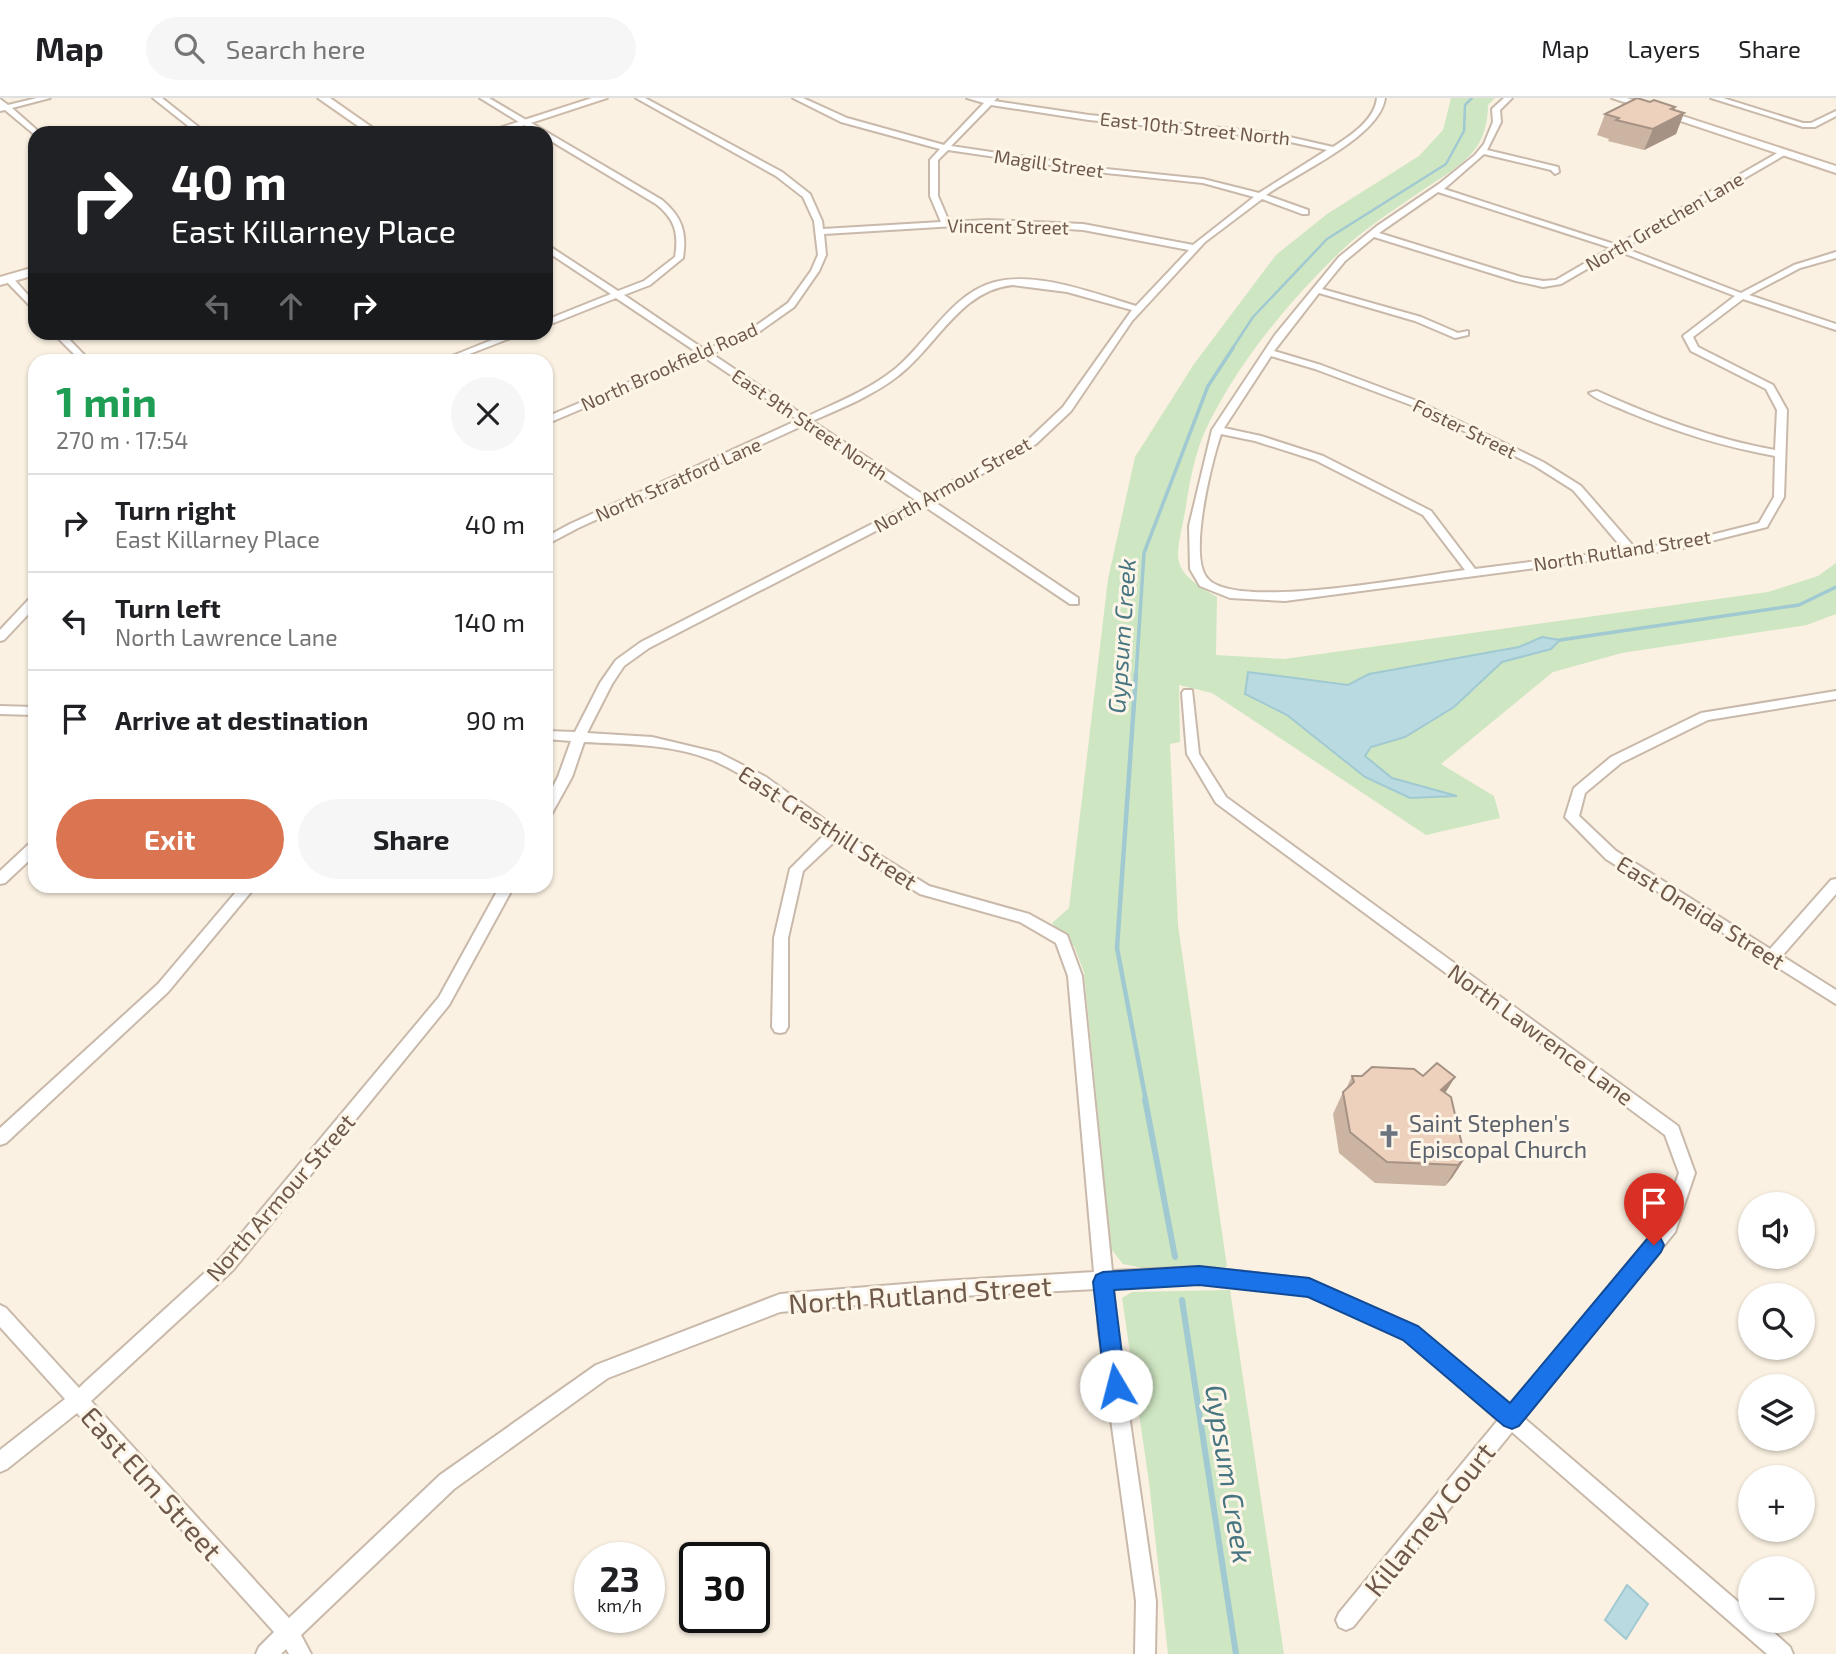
<!DOCTYPE html>
<meta charset="utf-8">
<style>
:root{--surface:#fff;--page:#f6f6f6;--text:#202124;--muted:#757577;--line:#e0e0e0;--accent:#da7451}
body{margin:0;font-family:"Exo 2",sans-serif;background:var(--page);color:var(--text);height:100vh;display:flex;flex-direction:column;font-size:26px;white-space:nowrap}
*{box-sizing:border-box;margin:0}
p{font-size:23px;color:var(--muted)}
.icon{flex:none;width:38px;height:38px;fill:none;stroke:currentColor;stroke-width:2;stroke-linecap:round;stroke-linejoin:round}
.map{position:relative;flex:1;overflow:hidden}
.side{position:absolute;left:28px;top:256px;width:525px;height:539px;display:flex;flex-direction:column;background:var(--surface);border-radius:21px;box-shadow:0 2px 5px #0004}
.side>*{flex:none}
.banner{position:absolute;left:28px;top:28px;width:525px;height:214px;border-radius:21px;box-shadow:0 2px 5px #0004;background:#202124;color:#fff;overflow:hidden}
.fabs{position:absolute;left:1738px;top:1094px;display:grid;gap:14px}
.fabs a{display:grid;place-items:center;width:77px;height:77px;border-radius:50%;background:var(--surface);box-shadow:0 2px 5px #0004;font-size:35px}
.speed{position:absolute;left:574px;top:1444px;display:flex;gap:14px;font-size:35px;font-weight:700;text-align:center}
.speed>*{display:grid;place-content:center;width:91px;height:91px;border-radius:50%;background:var(--surface);box-shadow:0 2px 5px #0004;line-height:1}
.speed small{font-size:18px;font-weight:400}
.speed .limit{border:4px solid #111;border-radius:10px;background:#fff;color:#111}
.pin{position:absolute;display:grid;place-items:center;width:60px;height:60px;color:#fff;margin:-72px -30px;border-radius:50% 50% 50% 0;rotate:-45deg;box-shadow:0 0 7px #0007}
.pin .icon{rotate:45deg}
.me{position:absolute;width:77px;margin:-38px;rotate:352deg;stroke-linejoin:round;filter:drop-shadow(0 0 5px #0008)}
.turn{display:flex;align-items:center;gap:24px;height:147px;padding:0 28px;font-size:32px}
.turn .icon{width:91px;height:91px;stroke-width:2.5}
.turn b{display:block;font-size:49px;line-height:60px}
.lanes{display:flex;align-items:center;height:66px;padding:0 28px;background:#0003;justify-content:center;gap:35px;direction:ltr}
.lanes .off{opacity:.35}
.round{display:grid;place-items:center;flex:none;width:74px;height:74px;border-radius:37px;background:var(--page)}
.headline{display:flex;align-items:center;justify-content:space-between;height:119px;padding:0 28px}
h1{font-size:42px;font-weight:700;line-height:52px;color:#1e9e55}
.button{display:flex;gap:14px;margin-top:auto;padding:14px 28px}
.button a{flex:1;height:80px;border-radius:42px;background:var(--accent);color:#fff;font-size:28px;font-weight:700;line-height:80px;text-align:center}
.button a+a{background:var(--page);color:var(--text)}
ul{padding:0;list-style:none}
li{display:flex;align-items:center;gap:21px;height:98px;padding:0 28px;border-top:2px solid var(--line)}
li div{flex:1}
li b{display:block;font-size:26px}
li em{font-style:normal}
header{display:flex;align-items:center;gap:42px;box-sizing:border-box;height:98px;padding:0 35px;background:var(--surface);border-bottom:2px solid var(--line)}
header strong{font-size:33px}
nav{display:flex;gap:38px;margin-inline-start:auto;font-size:24px}
.search{width:490px;height:63px;background:var(--page);display:flex;align-items:center;gap:18px;box-sizing:border-box;padding:0 24px;border-radius:38px;color:var(--muted);font-size:26px}
.map>svg:first-child{display:block}
.green{fill:#cfe6c2}
.water{fill:#b9dae1;stroke:#a0c9d2;stroke-width:2}
.lines{fill:none;stroke-linecap:round;stroke-linejoin:round}
.stream-far3{stroke:#a0c9d2;stroke-width:2.5}
.stream-far2{stroke:#a0c9d2;stroke-width:3.5}
.stream-far1{stroke:#a0c9d2;stroke-width:4.5}
.stream{stroke:#a0c9d2;stroke-width:6}
.street-casing{stroke:#c9b9aa;stroke-width:4}
.secondary-casing{stroke:#cdbaa9;stroke-width:4}
.street{fill:#fff;fill-rule:evenodd}
.secondary{fill:#fff;fill-rule:evenodd}
.wall{fill:#ccb4a2}
.shaded-wall{fill:#a69284}
.building{fill:#edd1bc;stroke:#a69284;stroke-width:2}
.route{fill:#1a73e8;stroke:#114b97;stroke-width:2}
.labels{text-anchor:middle;dominant-baseline:central;stroke-width:6;stroke-linejoin:round;paint-order:stroke}
.far-street-label{font-size:19px;fill:#6f594b;stroke:#fdf6e8}
.street-label{font-size:23px;fill:#6f594b;stroke:#fdf6e8}
.worship-label{font-size:23px;fill:#5b616d;stroke:#fdf6e8;text-anchor:start}
.water-label{font-size:24px;font-style:italic;fill:#477581;stroke:#fdf6e8}
.near-street-label{font-size:28px;fill:#6f594b;stroke:#fdf6e8}
.near-water-label{font-size:28px;font-style:italic;fill:#477581;stroke:#fdf6e8}
</style>
<header>
<strong>Map</strong>
<div class="search"><svg class="icon" aria-label="search" viewBox="0 0 24 24"><circle cx="10" cy="10" r="6"/><path d="M15 15l6 6"/></svg>Search here</div>
<nav><a>Map</a><a>Layers</a><a>Share</a></nav>
</header>
<div class="map">
<svg width="1836" height="1556" viewBox="0 0 1836 1556">
<rect width="100%" height="100%" fill="#faf1e2"/>
<path class="green" d="M1451 0H1495L1488 7C1488 21 1485 35 1478 47 1465 67 1439 81 1420 94 1392 113 1364 131 1340 154 1287 205 1238 265 1206 331 1195 355 1190 382 1186 408 1177 461 1165 469 1217 499L1216 557 1284 561 1768 494 1818 478 1836 465V516L1807 527 1622 555 1553 574 1441 666 1494 698 1500 720 1426 737 1212 595 1179 587 1180 644 1170 646 1178 827 1227 1169 1142 1170 1123 1166 1111 1151 1084 874 1074 848 1052 825 1069 810 1108 481 1135 359 1194 266 1276 157 1327 116 1419 58 1443 32Z
M1230 1192 1284 1556H1168L1149 1384 1122 1200 1132 1194Z"/>
<path class="water" d="M1542 539 1560 542 1551 551 1502 564 1454 609 1405 639 1371 649 1365 658 1392 680 1457 698 1410 700 1365 679 1287 617 1245 596 1248 574 1348 587 1369 576 1519 549Z
M1627 1487 1648 1506 1626 1541 1605 1522Z"/>
<g class="lines">
<path class="stream-far3" d="M1232 251 1253 219 1327 141 1446 66 1464 33 1465 7 1472 0"/>
<path class="stream-far2" d="M1560 542 1799 507 1836 489
M1136 578 1144 455 1208 288 1233 250"/>
<path class="stream-far1" d="M1136 576 1117 850 1146 1003"/>
<path class="stream" d="M1145 1001 1175 1159
M1182 1202 1236 1556"/>
<g class="street-casing">
<path id="street" d="M37 0H50L12 10 38 33 39 35H35V37L5 12 0 13V1L8 7Z
M153 0H162L206 35H197Z
M480 0H489L662 102C682 119 687 134 683 160L650 187 624 197 705 252 747 234 788 205 811 173 818 157 814 123 803 99 776 78 636 0H645L782 74 810 96 822 123 823 131 941 124 930 98V62L940 51 841 24 793 0H803L847 20 944 47 984 5 967 0H997L994 3 1089 17 1272 35 1333 49C1350 38 1375 22 1377 0H1385C1380 39 1297 75 1266 97L1308 112V116H1302L1262 101 1205 144 1132 223 1071 313 1036 346 933 403 1078 500V506H1070L924 408 649 550 624 568 612 586 587 635 652 639 719 655 766 679 839 732 929 788 1029 816 1067 837 1082 878 1112 1173 1199 1169 1309 1181 1417 1229 1510 1308 1662 1124 1679 1075 1665 1037 1216 705 1187 656 1182 595 1184 592H1192L1199 656 1226 699 1678 1028 1695 1075 1675 1134 1524 1320 1750 1514V1522H1760L1790 1549 1793 1556H1767L1512 1334 1353 1529 1346 1532 1339 1529 1336 1522 1339 1515 1498 1322 1405 1241 1308 1197 1199 1185 1113 1190 1117 1234 1156 1503 1155 1556H1135L1136 1503 1099 1234 1096 1191 943 1199 780 1214 608 1280 454 1391 301 1537 311 1556H289L286 1551 281 1556H256L259 1549 274 1534 77 1315 7 1371 0 1374V1352L65 1301 0 1229V1207L6 1210 79 1290 84 1285 221 1160 439 899 500 788H514L449 907 233 1172 91 1303 289 1520 440 1377 596 1267 780 1196 943 1183 1094 1174 1068 878 1056 845 1020 824 920 796 835 743 803 773 788 840V929L785 934 780 935 775 934 772 929 774 840 790 771 825 736C789 710 754 680 712 662 672 646 626 646 584 644L572 679 551 717 546 719V702L558 679 571 643 546 641V633L575 634 600 585 616 562 641 544 917 403 804 327 578 430 546 447V439L570 426 798 322 704 259 546 326V319L698 255 616 200 546 228V222L611 196 546 153V146L618 193 644 183 675 159C679 135 675 121 656 106L546 40V35H537ZM991 7 1089 22 1272 40 1327 52 1259 95 1203 81 1106 71 951 48ZM948 52 1106 75 1203 85 1254 99 1193 147 1083 126 988 122 949 124 938 98V62ZM988 126 1083 132 1189 152 1136 208C1095 196 1038 173 995 184 952 195 928 244 895 271 869 292 836 305 806 319L712 256 753 238 794 209 819 173 826 157 824 136ZM1013 187 1067 194 1132 212 1063 309 1028 342 925 398 812 323C842 310 872 298 898 278 937 248 960 192 1013 187Z
M1504 0H1512L1500 12 1501 24 1487 52 1558 69 1559 74 1555 76 1551 72 1484 56 1444 91 1617 147 1781 53 1788 55 1624 150 1741 195 1794 167 1836 154V160L1800 170 1749 197 1836 226V232L1743 201 1693 239 1698 249 1773 287 1787 312 1784 399 1768 427 1767 429 1679 451 1285 503 1230 500 1200 488 1190 471 1189 428 1212 332 1275 237 1339 159 1377 128 1439 86 1475 57 1484 46 1493 24 1492 11ZM1438 94 1599 146 1611 150 1556 182 1543 183 1521 179 1379 135ZM1374 139 1516 183 1543 189 1561 186 1618 153 1735 198 1683 238 1691 253 1766 291 1777 312 1775 352C1713 341 1655 319 1597 293L1589 295C1600 304 1616 308 1628 314 1676 334 1725 349 1775 358L1774 399 1759 425 1679 445 1635 450 1581 388 1543 364 1417 303 1321 267 1274 253 1319 195 1415 223 1455 240 1468 237V233L1458 235 1421 219 1322 191 1345 163ZM1271 258 1315 271 1411 307 1535 368 1573 392 1624 452 1475 471 1431 413 1323 358 1261 338 1224 330ZM1221 336 1255 343 1315 362 1423 417 1465 472C1419 478 1237 513 1208 481 1187 460 1212 363 1221 336Z
M1711 0H1723L1803 25H1811L1836 13V18L1815 29H1803Z
M6 179H12L35 205V213L6 183Z
M52 234H62L89 262H80Z
M512 234H526L454 262H442Z
M35 498V509L4 542 0 543V532L31 499Z
M1836 593V601L1708 622 1621 665 1585 695 1579 718 1616 753 1770 851 1831 782 1836 781V796L1782 858 1836 892V906L1606 761 1565 719 1574 690 1611 659 1701 615Z
M0 608 35 609V617L0 616Z
M35 744V757L5 785 0 786V773L30 745Z
M241 788H256L168 894 6 1045 0 1047V1030L158 886Z"/>
</g>
<g class="secondary-casing">
<path id="secondary" d="M318 0H330L380 35H368Z
M592 0H607L500 35H484Z
M1612 0H1627L1836 68V75Z
M35 169V177L0 187V179Z"/>
</g>
<use href="#street" class="street"/>
<use href="#secondary" class="secondary"/>
</g>
<path class="wall" d="M1650 4 1675 9 1674 12 1684 15 1676 36 1644 52 1608 43 1609 41 1597 37 1605 16Z
M1352 978 1455 979 1445 995 1465 1060 1452 1080 1445 1088 1375 1085 1339 1055 1333 1016 1343 994 1346 991Z"/>
<path class="shaded-wall" d="M1675 9 1669 23 1684 15 1676 36 1644 52 1653 31 1671 11Z
M1455 979 1442 1000 1441 992Z
M1465 1060 1452 1080 1445 1088 1458 1067Z"/>
<path class="building" d="M1637 0 1650 4 1654 2 1675 9 1671 11 1684 15 1653 31 1616 22 1619 20 1605 16Z
M1437 965 1455 979 1441 992 1451 999 1465 1060 1458 1067 1387 1064 1350 1034 1343 994 1354 984 1352 978H1362L1372 969 1414 971 1423 978Z"/>
<path class="route" d="M1654 1138 1661 1141 1664 1147 1661 1154 1519 1328 1512 1331 1504 1328 1403 1242 1308 1199 1199 1187 1114 1192 1126 1288 1123 1295 1116 1298 1108 1295 1105 1288 1093 1184 1096 1177 1103 1174 1199 1168 1309 1180 1418 1228 1510 1305 1647 1141Z"/>
<defs>
<g id="church-bare" transform="scale(1.89)"><path d="M-1.2-6h2.4v3.5h3.3v2.4h-3.3V6h-2.4V-.1h-3.3v-2.4h3.3Z" fill="#6b7280" stroke="#fdf6e8" stroke-width="2.5" paint-order="stroke"/></g>
</defs>
<g fill-rule="evenodd">
<use href="#church-bare" x="1389" y="1038"/>
</g>
<g class="labels">
<g class="far-street-label">
<text transform="translate(1195 30) rotate(6)">East 10th Street North</text>
<text transform="translate(1049 65) rotate(8)">Magill Street</text>
<text transform="translate(1664 123) rotate(-30)">North Gretchen Lane</text>
<text transform="translate(1008 128) rotate(1)">Vincent Street</text>
<text transform="translate(669 268) rotate(-24)">North Brookfield Road</text>
<text transform="translate(810 326) rotate(34)">East 9th Street North</text>
<text transform="translate(1465 330) rotate(26)">Foster Street</text>
<text transform="translate(678 381) rotate(-24)">North Stratford Lane</text>
<text transform="translate(952 386) rotate(-29)">North Armour Street</text>
<text transform="translate(1622 452) rotate(-9)">North Rutland Street</text>
</g>
<g class="street-label">
<text transform="translate(828 729) rotate(33)">East Cresthill Street</text>
<text transform="translate(1701 814) rotate(32)">East Oneida Street</text>
<text transform="translate(1541 936) rotate(36)">North Lawrence Lane</text>
<text transform="translate(280 1099) rotate(-49)">North Armour Street</text>
</g>
<g class="worship-label">
<text x="1409" y="1025">Saint Stephen's<tspan x="1409" dy="26">Episcopal Church</tspan></text>
</g>
<g class="water-label">
<text transform="translate(1121 538) rotate(-86)">Gypsum Creek</text>
</g>
<g class="near-street-label">
<text transform="translate(920 1196) rotate(-4)">North Rutland Street</text>
<text transform="translate(152 1385) rotate(48)">East Elm Street</text>
<text transform="translate(1429 1421) rotate(-51)">Killarney Court</text>
</g>
<g class="near-water-label">
<text transform="translate(1230 1376) rotate(81)">Gypsum Creek</text>
</g>
</g>
</svg>
<div class="fabs">
<a><svg class="icon" aria-label="sound" viewBox="0 0 24 24"><path d="M4 9h4l5-4v14l-5-4H4zM17 9q2 3 0 6"/></svg></a>
<a><svg class="icon" aria-label="search" viewBox="0 0 24 24"><circle cx="10" cy="10" r="6"/><path d="M15 15l6 6"/></svg></a>
<a><svg class="icon" aria-label="layers" viewBox="0 0 24 24"><path d="M12 4l9 5-9 5-9-5zM3 14l9 5 9-5"/></svg></a>
<a>+</a>
<a>−</a>
</div>
<div class="speed"><div>23<small>km/h</small></div><div class="limit">30</div></div>
<div class="pin" style="left:1654px;top:1147px;background:#d93025"><svg class="icon" aria-label="arrive" viewBox="0 0 24 24"><path d="M6 21V4h12l-3 4 3 4H6"/></svg></div>
<svg class="me" style="left:1116px;top:1288px" viewBox="-20 -20 40 40"><circle r="19" fill="#fff"/><path d="M0-13L10 11 0 6-10 11z" fill="#1a73e8"/></svg>
<div class="banner">
<div class="turn"><svg class="icon" aria-label="right" viewBox="0 0 24 24"><path d="M7 20v-9h11M14 6l5 5-5 5"/></svg><div><b>40 m</b>East Killarney Place</div></div>
<div class="lanes"><svg class="icon off" aria-label="left" viewBox="0 0 24 24"><path d="M17 20v-9H6M10 6l-5 5 5 5"/></svg><svg class="icon off" aria-label="ahead" viewBox="0 0 24 24"><path d="M12 20V5M6 11l6-6 6 6"/></svg><svg class="icon" aria-label="right" viewBox="0 0 24 24"><path d="M7 20v-9h11M14 6l5 5-5 5"/></svg></div>
</div>
<section class="side">
<div class="headline"><div><h1>1 min</h1><p>270 m · 17:54</p></div><a class="round"><svg class="icon" aria-label="close" viewBox="0 0 24 24"><path d="M6 6l12 12M18 6L6 18"/></svg></a></div>
<ul>
<li><svg class="icon" aria-label="right" viewBox="0 0 24 24"><path d="M7 20v-9h11M14 6l5 5-5 5"/></svg><div><b>Turn right</b><p>East Killarney Place</p></div><em>40 m</em></li>
<li><svg class="icon" aria-label="left" viewBox="0 0 24 24"><path d="M17 20v-9H6M10 6l-5 5 5 5"/></svg><div><b>Turn left</b><p>North Lawrence Lane</p></div><em>140 m</em></li>
<li><svg class="icon" aria-label="arrive" viewBox="0 0 24 24"><path d="M6 21V4h12l-3 4 3 4H6"/></svg><div><b>Arrive at destination</b></div><em>90 m</em></li>
</ul>
<div class="button"><a>Exit</a><a>Share</a></div>
</section>
</div>
